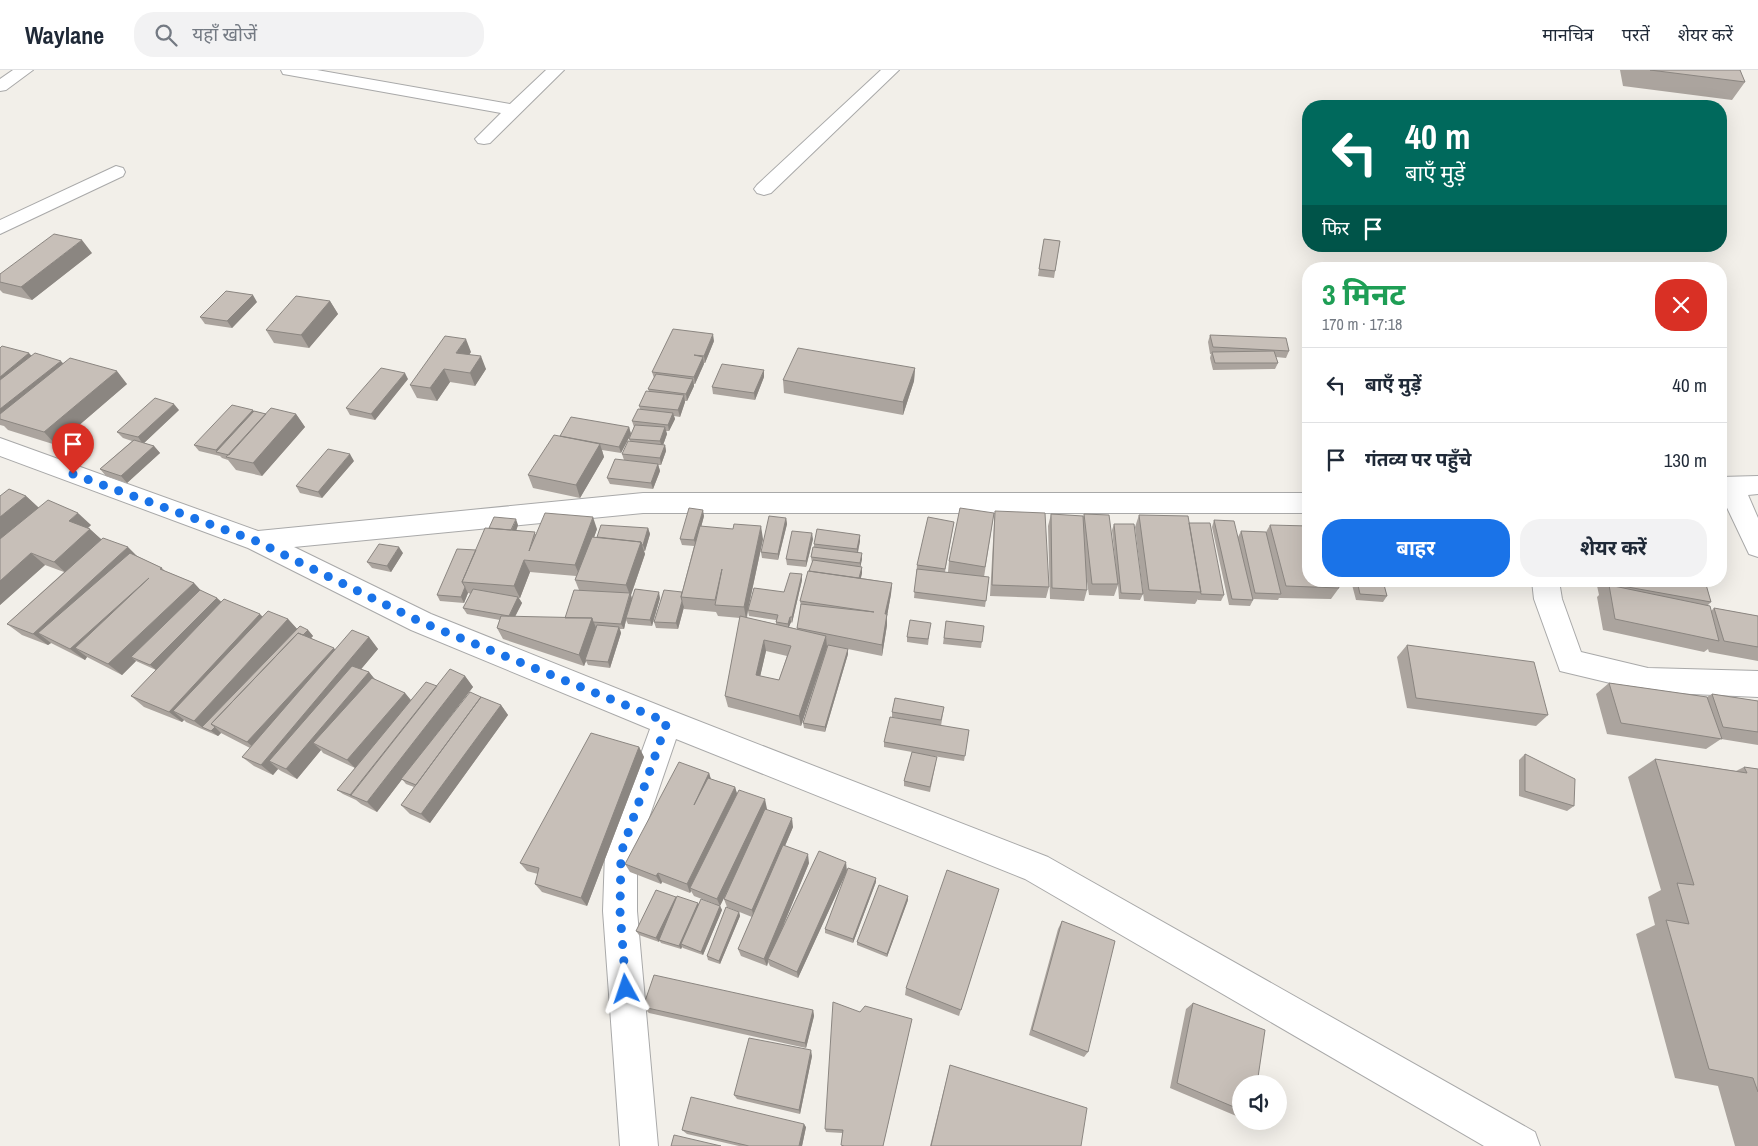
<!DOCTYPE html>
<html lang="hi">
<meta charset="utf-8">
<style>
:root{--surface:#fff;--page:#f2f2f3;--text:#1f2937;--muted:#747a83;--line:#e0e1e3;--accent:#1a73e8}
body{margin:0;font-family:"Archivo Narrow","Noto Sans Devanagari",sans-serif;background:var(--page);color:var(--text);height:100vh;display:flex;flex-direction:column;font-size:19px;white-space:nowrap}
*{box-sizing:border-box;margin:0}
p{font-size:16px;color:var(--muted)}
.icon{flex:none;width:28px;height:28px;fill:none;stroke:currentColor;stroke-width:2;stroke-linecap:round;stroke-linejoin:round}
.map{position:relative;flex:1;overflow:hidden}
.sheet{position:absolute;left:1302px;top:192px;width:425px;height:325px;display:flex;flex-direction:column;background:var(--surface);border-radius:20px;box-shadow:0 5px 20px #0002}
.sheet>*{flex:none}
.top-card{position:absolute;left:1302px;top:30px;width:425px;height:152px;border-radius:20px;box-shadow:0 5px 20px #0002;background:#00695c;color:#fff;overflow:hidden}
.fabs{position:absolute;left:1232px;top:1005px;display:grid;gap:10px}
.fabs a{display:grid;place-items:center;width:55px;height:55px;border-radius:50%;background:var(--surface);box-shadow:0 5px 20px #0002;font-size:25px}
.pin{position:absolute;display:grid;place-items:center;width:42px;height:42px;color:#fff;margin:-51px -21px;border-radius:50% 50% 50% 0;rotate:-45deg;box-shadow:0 0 5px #0007}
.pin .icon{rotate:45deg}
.me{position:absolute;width:55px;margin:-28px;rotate:355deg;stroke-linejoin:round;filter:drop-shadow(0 0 4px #0008)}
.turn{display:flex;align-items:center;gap:18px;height:105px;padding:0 20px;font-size:22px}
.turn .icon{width:65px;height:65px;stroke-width:2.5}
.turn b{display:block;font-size:35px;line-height:42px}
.then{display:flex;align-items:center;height:48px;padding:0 20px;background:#0003;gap:10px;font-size:19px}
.round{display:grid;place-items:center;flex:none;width:52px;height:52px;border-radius:20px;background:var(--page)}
.headline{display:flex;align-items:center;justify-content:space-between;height:85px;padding:0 20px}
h1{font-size:30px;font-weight:700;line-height:38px;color:#1e9e55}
.button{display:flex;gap:10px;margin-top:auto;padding:10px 20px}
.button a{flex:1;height:58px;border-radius:20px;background:var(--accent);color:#fff;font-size:20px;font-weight:700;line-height:58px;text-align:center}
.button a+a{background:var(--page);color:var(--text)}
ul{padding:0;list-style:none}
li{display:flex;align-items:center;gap:15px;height:75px;padding:0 20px;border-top:1px solid var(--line)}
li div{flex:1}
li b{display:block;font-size:19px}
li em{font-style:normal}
header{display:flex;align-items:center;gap:30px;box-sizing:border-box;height:70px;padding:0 25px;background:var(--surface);border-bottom:1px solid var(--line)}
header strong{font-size:24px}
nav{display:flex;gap:28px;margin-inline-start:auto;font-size:18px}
.search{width:350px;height:45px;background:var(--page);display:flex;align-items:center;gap:12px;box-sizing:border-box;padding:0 18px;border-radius:20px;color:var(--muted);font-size:19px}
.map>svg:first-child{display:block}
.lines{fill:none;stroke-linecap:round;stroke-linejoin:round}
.street-casing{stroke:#a9a9a9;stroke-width:2}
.street{fill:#fff;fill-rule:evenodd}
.wall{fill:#aba49e;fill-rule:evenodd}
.shaded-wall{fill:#8b8681}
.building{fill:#c7bfb8;stroke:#8b8681;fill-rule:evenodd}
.route{stroke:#1a73e8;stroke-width:9;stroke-dasharray:0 16.2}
</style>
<header>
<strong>Waylane</strong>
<div class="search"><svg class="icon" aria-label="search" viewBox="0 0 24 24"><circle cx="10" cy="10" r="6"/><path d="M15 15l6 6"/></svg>यहाँ खोजें</div>
<nav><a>मानचित्र</a><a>परतें</a><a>शेयर करें</a></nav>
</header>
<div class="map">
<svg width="1758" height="1076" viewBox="0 0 1758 1076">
<rect width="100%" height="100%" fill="#f2efe9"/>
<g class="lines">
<g class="street-casing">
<path id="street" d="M13 0H33L6 20 0 21V9Z
M281 0H317L510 34 546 0H564L490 73 484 74 478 73 475 69 501 43 289 5 283 4Z
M881 0H899L771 123 764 125 757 123 754 119 757 115Z
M116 96 123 98 125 102 123 106 0 164V150Z
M0 368 258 461 643 423H1309V443H643L294 477 431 544 678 643 1048 787 1535 1062 1540 1076H1484L1025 809 676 669 637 783V841L658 1076H620L603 841 605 783 650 659 411 560 248 478 0 386Z
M1758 406V424L1748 425 1758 448V487L1749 484 1721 425V407Z
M1532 511H1559L1562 529 1581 582 1648 598 1758 601V627L1648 622 1560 601 1534 529Z"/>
</g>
<use href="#street" class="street"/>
</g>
<path class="wall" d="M1620 0H1740L1745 12 1732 30 1623 16Z
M1044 169 1060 171 1054 208 1038 206Z
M92 183 32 230 3 223 0 220V204Z
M330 231 338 244 309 278 274 273 266 260Z
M257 232 232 258 205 254 200 247Z
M1210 265 1289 281 1286 288 1276 287 1278 293 1275 299 1213 300 1210 288 1211 284H1210L1208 272Z
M714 271 705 293H704L695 314H694V316L687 331H685V332L680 347 674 346 675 349 669 361H666L667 364 663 375H665L666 381 661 395 624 390 622 384 630 371 629 369 634 357 632 351 640 339 639 336 649 321 648 319 654 308 652 302Z
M0 278 63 293 127 314 56 375 8 360 4 356 0 355Z
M471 282 469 285 486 299 475 316 450 312 437 331 417 328 410 315Z
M915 298 914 311 903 345 784 323 783 310Z
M764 307 755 330 713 324 712 317Z
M408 309 375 350 350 345 346 338Z
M179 340 144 373 154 376 160 383 127 413 106 406 100 399 132 371 123 368 117 362Z
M254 341 266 344H296L305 357 262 406 236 400 228 390 222 388 220 386 199 381 194 375Z
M629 357 631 364 621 383 602 380 604 387 580 428 533 418 528 405 560 366Z
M354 391 322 428 300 423 296 416Z
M658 394 660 401 653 419 610 414 607 408Z
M0 426H26L39 438 91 455 88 458 101 469 162 498 165 501 194 513 201 521 217 528 222 532 263 547 288 549 297 559 308 560 313 566 311 568 335 580 369 567 378 579 361 599 369 602 374 609 405 623 411 630 437 616 465 606 473 617 432 670 501 635 508 645 430 753 410 744 401 735 414 717 406 714 402 709 377 742 361 734 356 730 343 724 337 720 355 698 323 683 321 680 297 709 281 701 278 699 273 705 254 696 242 687 250 678 221 663 218 666 186 652 184 650 182 652 144 637 131 626 156 600 136 591 122 605 87 587 85 590 51 573 48 575 22 565 7 554 64 502 45 495 0 535Z
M995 441 1049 517 1046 528 990 526 994 453Z
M994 443 984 507H989L985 537 914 528 917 495 954 452 945 502H948L949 491Z
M1051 444 1083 447 1084 444 1117 509 1112 460 1114 454 1143 524 1140 530 1119 529 1118 515 1114 526 1089 525 1086 505 1087 520 1084 531 1050 529 1048 456Z
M1139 445 1189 453 1224 525 1221 531 1198 530V529L1195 534 1144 531 1135 457Z
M704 446 701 457 763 469 748 539 784 522 802 504V510L792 553 791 552 789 557 797 559 801 536 800 531 812 493 811 487 814 477V474L860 465V471L858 483 862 489 860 497H862V503L861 508 892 513 891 524 887 546V555L882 586 848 579V584L825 662 804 658 803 653 823 590 801 656 728 637 725 626 740 548 718 546 716 542 684 539V537L678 559 656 558 654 552 682 522 694 476 682 475 680 469ZM748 541 749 546 776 550V554L747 548ZM766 581 787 586 779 610 760 606Z
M786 448 787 454 778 490 762 488 761 482Z
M1214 450 1238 467 1241 461 1266 462 1270 455 1339 518 1331 529 1279 528 1278 530 1253 529V530L1250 536 1229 535 1212 457Z
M518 455 516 460 536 464 597 459 594 467H597L648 458 650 464 645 481H644L645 484 631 525 632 529 660 528 652 556 628 554 626 550 624 559H620L621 563 610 598 588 595 586 591 584 596 503 569 497 558 500 550 467 544 463 538 471 524 468 523 464 533 440 531 437 525 476 480 489 458ZM530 502 576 506 575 510 579 520 565 548 515 547 522 533 519 528H520Z
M813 469 806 497 787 495 786 489Z
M403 483 391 502 372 498 367 492Z
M1351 511H1383L1387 526 1383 532 1356 530Z
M1596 511H1705L1711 532 1707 536 1711 541 1714 538 1758 546V591L1709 582 1708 579 1704 582 1603 560 1597 527 1599 525Z
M946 551 984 556 981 578 943 574Z
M930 559 928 575 907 572V567Z
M1407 575 1548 645 1536 656 1407 638 1397 587Z
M1609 613 1707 627 1712 624 1758 631V675L1721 669 1706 679 1607 664 1596 624Z
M944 637 941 656 969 660 964 691 927 685 936 692 930 722 904 716V711L912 682 884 677V672L929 654 892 647V642Z
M639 677 644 687 587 836 542 822 535 814 538 804 527 801 520 793Z
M1525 684 1574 736 1567 741 1519 726V690Z
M1655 689 1736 701 1744 697 1758 699V1076H1735L1718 1016 1675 1008 1636 864 1655 855 1648 827 1661 820 1628 707Z
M709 703 711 709 735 717 737 724 767 739 766 740 793 757 785 776 809 793 784 854 847 801 798 908 770 896 768 892 767 896 741 886 738 879 752 847 727 837 724 829V828L720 836 722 840 703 885 683 878 682 877 681 879 661 873 659 870V872L639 865 636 861 676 829 698 833 699 835 715 834 694 826 691 821 690 823 662 812 661 814 630 802 625 794Z
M876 812 853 873 825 863V859Z
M999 819 959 946 905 925 906 918Z
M908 830 887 887 857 875V872Z
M739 842 740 846 720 894 708 890 707 886Z
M1062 851 1088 982 1084 987 1029 965 1058 859Z
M1193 933 1241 1014V1048L1170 1018 1186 939Z
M643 937 813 940 814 946 806 978 649 943Z
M860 942 912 949 883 1076H842V1063L826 1062 825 1059Z
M812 986 800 1044 737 1029 734 1025Z
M950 995 1081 1076H930Z
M806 1057 802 1076H739L687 1064 682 1060Z"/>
<path class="shaded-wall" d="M82 170 92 183 32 230 21 217Z
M253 225 257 232 232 258 227 251Z
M330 231 338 244 309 278 301 265Z
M713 264 714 271 705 293 704 286Z
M466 269 471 282 462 295 456 283Z
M29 283 41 296 0 330V307Z
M481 286 486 299 475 316 470 303Z
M703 287 704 294 695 314 694 307Z
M61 291 72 304 0 349V339Z
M915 298 914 311 903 345V332Z
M444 299 450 312 437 331 430 318Z
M764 300V307L755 330 754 323Z
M117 301 127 314 56 375 44 362Z
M405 303 408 309 375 350 371 344Z
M693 309 694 316 687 331 686 324Z
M684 325 685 332 680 347 678 340Z
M174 334 179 340 143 374 138 367Z
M253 340 258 346 217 382 216 380Z
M673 343 675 349 669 361 668 355Z
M296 344 305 357 262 406 253 393Z
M629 357 631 364 621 383 619 377Z
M665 357 667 364 662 378 660 371Z
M600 374 604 387 580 428 576 415Z
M665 375 666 381 661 395 660 388Z
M154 376 160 383 127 413 121 406Z
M350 384 354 391 322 428 318 422Z
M658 394 660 401 653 419 651 413Z
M26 426 39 438 0 470V447Z
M703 440 704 446 696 476 694 470Z
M78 443 91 455 82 463 69 451Z
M593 447 597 459 580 507 575 495Z
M786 448 787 454 778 490V484Z
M516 449 518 455 514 468 511 462Z
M761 456 763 469 746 549 744 537Z
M648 458 650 464 645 481 643 475Z
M90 459 103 471 67 504 54 492Z
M812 463 813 469 806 497V491Z
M860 465V471L857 485V479Z
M641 472 645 484 631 525 632 529 626 548V550L624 559 621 554 630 525 626 515Z
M128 477 140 489 38 563 51 573 48 575 33 564Z
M399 477 403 483 391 502 387 496Z
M31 483 45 495 0 535V511Z
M862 483V489L860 499V493Z
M524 490 530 502 520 528 514 516Z
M862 497V503L858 518V512Z
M802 504V510L792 553V547Z
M149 508 75 578 87 587 85 590 70 579Z
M194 513 205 525 131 587 136 591 122 605 108 594Z
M892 513 891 524 887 546V555L882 586V575L885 544Z
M465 517 468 523 464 533 461 527Z
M659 522 660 528 652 556 650 550Z
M518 527 522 533 512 552 509 546Z
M217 528 223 534 156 600 150 595Z
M682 531 684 537 678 559 676 553Z
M260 544 271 555 173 641 184 650 182 652 169 642Z
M790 547 791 552 788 559V554Z
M592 548 597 560 585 590 586 591 584 596 579 585Z
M288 549 299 561 202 657 207 661 194 651Z
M619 557 621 563 610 598 608 592Z
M308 560 313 566 223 660Z
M826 566 827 577 801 656 799 646Z
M369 567 378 579 280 696 269 691 278 699 273 705 261 695Z
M764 570 766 581 758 616 756 605Z
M334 578 343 590 259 682 247 672Z
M848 579V584L825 662V657Z
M369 602 378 613 313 673 321 680 297 709 286 699Z
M465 606 473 617 377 742 367 732Z
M405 623 413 633 357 700 347 690Z
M501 635 508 645 430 753 421 744Z
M215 657 221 663 218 666 211 661Z
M639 677 644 687 587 836 581 828Z
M709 703 712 713 694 735Z
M735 717 738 727 690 818 691 821 690 823 687 814Z
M765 729 767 739 720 836 717 829Z
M792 748 793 757 754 848 752 840Z
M808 784 809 793 769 890 768 889V892L767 896 764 889Z
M846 792 847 801 798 908 797 902Z
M658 803 662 812 661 814 656 806Z
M876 808V812L853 873V869Z
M908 826V830L887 887V884Z
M676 827 678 831 659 872 656 868Z
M698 833 699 837 681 874 682 877 681 879 679 876Z
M720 836 722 840 703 885 701 882Z
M739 842 740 846 720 894 719 891Z
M813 940 814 946 806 978 805 973Z
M811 980 812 986 800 1044 799 1040Z
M804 1054 806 1057 802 1076H799Z"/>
<path class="building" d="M1650 0H1740L1745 12Z
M54 164 82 170 21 217 0 212V204Z
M1044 169 1060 171 1055 201 1039 199Z
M226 221 253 225 227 251 200 247Z
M296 226 330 231 301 265 266 260Z
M673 259 713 264 704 286 694 285 703 287 694 307 652 302Z
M1210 265 1286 268 1289 281 1213 277Z
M445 266 466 269 456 283 481 286 470 303 444 299 430 318 410 315Z
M2 276 29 283 0 307V278Z
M798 278 915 298 903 332 783 310Z
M1274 281 1278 293H1215L1212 282Z
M35 283 61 291 0 339V310Z
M70 288 117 301 44 362 0 349V344Z
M722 294 764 300 754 323 712 317Z
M381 298 405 303 371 344 346 338Z
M656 304 693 309 686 324 648 319Z
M646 321 684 325 678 340 639 336Z
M155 328 174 334 138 367 117 362Z
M232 335 253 340 216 380 194 375Z
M271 338 296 344 253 393 226 387Z
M638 339 673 343 668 355 632 351Z
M254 341 266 344 229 385 216 382Z
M571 347 629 357 619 377 560 366Z
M635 355 665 357 660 371 629 369Z
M554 365 600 374 576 415 528 405Z
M134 370 154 376 121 406 100 399Z
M628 371 665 375 660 388 622 384Z
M328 379 350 384 318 422 296 416Z
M615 389 658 394 651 413 607 408Z
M9 419 26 426 0 447V426Z
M48 430 78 443 69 451 90 459 54 492 31 483 0 511V469Z
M689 438 703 440 694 470 680 469Z
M960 438 994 443 985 497 949 491Z
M995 441 1045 443 1049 517 992 515Z
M545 443 593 447 575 495 524 490 514 516 462 512 485 458 535 462 529 481Z
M1051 444 1083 446 1087 520 1052 518Z
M1084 444 1109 445 1118 514H1092Z
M1139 445 1188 446 1201 522 1149 520Z
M769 446 786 448 778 484 761 482Z
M494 447 516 449 511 460 489 458Z
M928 447 954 452 945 499 917 495Z
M1214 450 1234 451 1253 530 1232 529Z
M1189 453H1210L1224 525 1201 524Z
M734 454 761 456 744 537 715 535 722 499 715 530 681 527 700 456 733 459Z
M1114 454H1134L1143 524 1121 523Z
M601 455 648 458 643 475H642L641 472 597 467Z
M1270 455 1309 456V511H1337L1339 518 1286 516Z
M817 459 860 465 857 479 814 474Z
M792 461 812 463 806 491 786 489Z
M1241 461 1266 462 1281 524 1255 523Z
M592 467 641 472 626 515 575 510Z
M103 468 128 477 33 564 7 554Z
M379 474 399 477 387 496 367 492Z
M813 477 862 483 860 493 811 487Z
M457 479 476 480 462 512 465 517 461 527 437 525Z
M130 483 162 498 160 499 194 513 108 594 75 578 149 508 70 579 38 563Z
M813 490 862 497 859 508 809 501Z
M917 499 989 507 986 531 914 522Z
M808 501 892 513 885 544H887L882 575 797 558 801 534 874 542 800 531Z
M790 503 802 504 792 547H790L788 554 776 552 778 545 748 540 754 518 784 522Z
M1357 511H1383L1387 526 1360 524Z
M1611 511H1705L1711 532 1611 514Z
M1609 515 1710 536 1719 571 1615 549Z
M473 519 518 527 509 546 463 538Z
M635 519 659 522 650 550 626 548Z
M200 520 217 528 150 595 131 587Z
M574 520 630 523 621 554 593 552 592 548H565Z
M664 520 682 522 681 527 682 531 676 553 654 552Z
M224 529 260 544 169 642 131 626Z
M1714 538 1758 546V577L1724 571Z
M268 541 288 549 194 651 173 641Z
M501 546 592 548 579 585 497 558Z
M740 546 826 566 799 646 725 626ZM764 570 791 576 779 610 756 605Z
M910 550 931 553 928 569 907 567Z
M946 551 984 556 982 572 944 568Z
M597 555 619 557 608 592 585 590Z
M300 556 308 560 303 565 298 563 211 654 215 657 211 661 202 657Z
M352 560 369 567 261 695 242 687Z
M298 563 334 578 247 672 211 654Z
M828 575 848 579 825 657 803 653Z
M1407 575 1534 592 1548 645 1416 628Z
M352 596 369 602 286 699 269 691Z
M450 599 465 606 367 732 350 725Z
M372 608 405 623 347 690 313 673Z
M426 612 437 616 351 725 337 720Z
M1609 613 1707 627 1722 669 1621 653Z
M470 622 481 627 416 715 401 709Z
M1712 624 1758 631V662L1723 657Z
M481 627 501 635 421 744 401 735Z
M895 628 944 637 941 650 892 642Z
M890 647 969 660 965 686 884 672Z
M591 663 639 677 581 828 535 814 539 798 520 793Z
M912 682 937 687 930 717 904 711Z
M1525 684 1575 709 1574 736 1525 721Z
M1655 689 1747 703 1744 697 1758 699V1022L1753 1008 1709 999 1666 850 1689 854 1677 813 1694 815Z
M679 692 709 703 694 735 708 708 735 717 687 814 658 803 656 806 625 794Z
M739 720 765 729 717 829 690 818Z
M765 739 792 748 752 840 724 829Z
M783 775 808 784 764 889 738 879Z
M819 781 846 792 797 902 768 889Z
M848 798 876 808 853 869 825 859Z
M947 800 999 819 961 940 906 918Z
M879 815 908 826 887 884 857 872Z
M656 820 676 827 656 868 636 861Z
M677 826 698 833 679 876 659 870Z
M701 829 720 836 701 882 681 874Z
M726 837 739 842 719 891 707 886Z
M1062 851 1115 871 1088 982 1032 960Z
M654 905 813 940 805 973 643 937Z
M833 932 860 942 865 936 912 949 883 1076H844L841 1075 843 1060 825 1059Z
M1193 933 1265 960 1257 1014H1241V1040L1177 1013Z
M749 968 811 980 799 1040 734 1025Z
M950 995 1087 1038 1081 1076H931Z
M691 1027 804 1054 799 1076H749L682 1060Z
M674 1065 721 1076H671Z"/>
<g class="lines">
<path class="route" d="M73 404 256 471 421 552 667 652 621 783 620 841 626 919"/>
</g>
</svg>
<div class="fabs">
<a><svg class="icon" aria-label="sound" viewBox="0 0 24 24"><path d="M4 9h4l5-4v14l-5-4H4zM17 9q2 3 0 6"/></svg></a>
</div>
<div class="pin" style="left:73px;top:404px;background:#d93025"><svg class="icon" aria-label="arrive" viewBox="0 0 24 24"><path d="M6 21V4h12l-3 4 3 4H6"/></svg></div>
<svg class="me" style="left:626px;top:919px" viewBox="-20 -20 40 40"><path d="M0-17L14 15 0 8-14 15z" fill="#1a73e8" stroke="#fff" stroke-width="4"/></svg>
<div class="top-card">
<div class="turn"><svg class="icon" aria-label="left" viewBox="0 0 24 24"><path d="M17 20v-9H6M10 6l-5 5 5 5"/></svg><div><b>40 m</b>बाएँ मुड़ें</div></div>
<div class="then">फिर<svg class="icon" aria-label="arrive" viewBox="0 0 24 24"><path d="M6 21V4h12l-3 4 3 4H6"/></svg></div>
</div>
<section class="sheet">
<div class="headline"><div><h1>3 मिनट</h1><p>170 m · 17:18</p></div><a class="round" style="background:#d93025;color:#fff"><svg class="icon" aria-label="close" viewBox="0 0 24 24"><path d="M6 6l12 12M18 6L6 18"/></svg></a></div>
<ul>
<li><svg class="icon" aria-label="left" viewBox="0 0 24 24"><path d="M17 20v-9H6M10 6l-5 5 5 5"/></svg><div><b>बाएँ मुड़ें</b></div><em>40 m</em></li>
<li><svg class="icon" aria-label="arrive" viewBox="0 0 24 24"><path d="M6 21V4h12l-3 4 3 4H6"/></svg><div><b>गंतव्य पर पहुँचे</b></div><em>130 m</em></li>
</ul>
<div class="button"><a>बाहर</a><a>शेयर करें</a></div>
</section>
</div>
